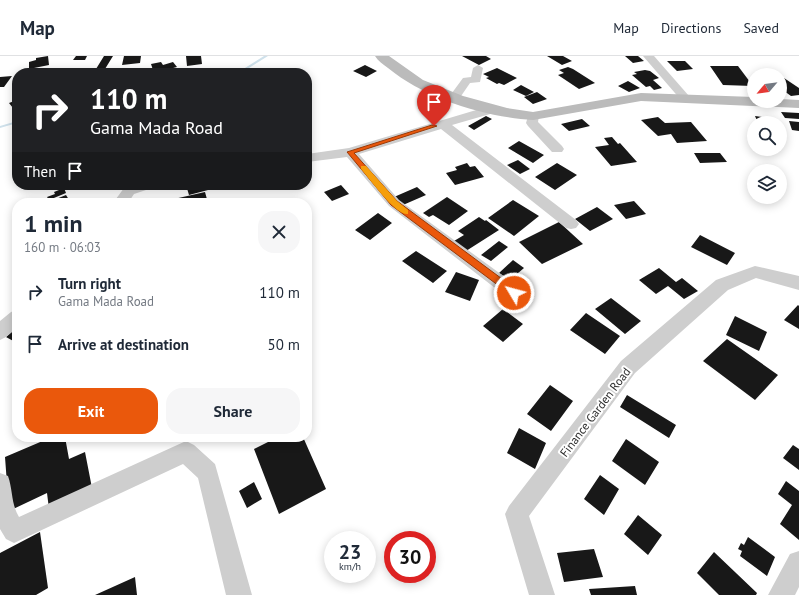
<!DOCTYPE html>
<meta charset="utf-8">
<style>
:root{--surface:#fff;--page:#f6f6f7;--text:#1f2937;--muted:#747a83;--line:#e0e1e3;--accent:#ea580c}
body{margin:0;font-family:"PT Sans",sans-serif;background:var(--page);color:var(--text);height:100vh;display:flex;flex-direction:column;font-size:15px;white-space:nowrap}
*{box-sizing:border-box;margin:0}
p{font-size:13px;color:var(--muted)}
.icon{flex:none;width:22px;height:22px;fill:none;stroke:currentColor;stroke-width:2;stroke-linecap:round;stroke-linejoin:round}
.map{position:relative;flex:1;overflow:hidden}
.drawer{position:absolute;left:12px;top:142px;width:300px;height:244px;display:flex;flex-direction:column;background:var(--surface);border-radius:16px;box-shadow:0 2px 10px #0003}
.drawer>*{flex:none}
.hud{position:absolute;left:12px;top:12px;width:300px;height:122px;border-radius:16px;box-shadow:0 2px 10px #0003;background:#202124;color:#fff;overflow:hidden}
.needle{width:26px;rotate:241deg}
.fabs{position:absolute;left:747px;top:12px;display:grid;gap:8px}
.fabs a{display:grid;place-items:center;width:40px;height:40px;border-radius:50%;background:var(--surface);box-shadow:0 2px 10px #0003;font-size:20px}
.speed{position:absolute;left:324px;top:475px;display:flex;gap:8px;font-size:20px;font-weight:700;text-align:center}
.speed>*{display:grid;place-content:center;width:52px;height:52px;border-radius:50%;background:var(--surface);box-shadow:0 2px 10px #0003;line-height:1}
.speed small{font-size:10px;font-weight:400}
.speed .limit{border:6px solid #d22;background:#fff;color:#111}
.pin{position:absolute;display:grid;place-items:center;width:34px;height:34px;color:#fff;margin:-41px -17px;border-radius:50% 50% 50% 0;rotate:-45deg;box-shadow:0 0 4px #0007}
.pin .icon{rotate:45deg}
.me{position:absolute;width:44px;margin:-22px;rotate:307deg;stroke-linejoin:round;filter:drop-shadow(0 0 3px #0008)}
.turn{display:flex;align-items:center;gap:14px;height:84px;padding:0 12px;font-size:18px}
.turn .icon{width:52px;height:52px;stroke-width:2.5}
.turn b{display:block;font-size:28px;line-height:34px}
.then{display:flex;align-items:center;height:38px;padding:0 12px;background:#0003;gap:8px;font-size:15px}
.round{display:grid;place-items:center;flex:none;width:42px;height:42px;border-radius:16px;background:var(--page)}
.overview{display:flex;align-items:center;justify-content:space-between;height:68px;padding:0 12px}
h1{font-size:24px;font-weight:700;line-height:30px}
.action{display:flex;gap:8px;margin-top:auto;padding:8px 12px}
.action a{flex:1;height:46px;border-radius:16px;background:var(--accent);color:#fff;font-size:16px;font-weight:700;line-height:46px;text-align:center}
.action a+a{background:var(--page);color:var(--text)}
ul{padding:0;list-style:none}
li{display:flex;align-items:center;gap:12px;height:52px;padding:0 12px}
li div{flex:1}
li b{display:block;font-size:15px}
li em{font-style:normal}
header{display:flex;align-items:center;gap:24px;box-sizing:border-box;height:56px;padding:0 20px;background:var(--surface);border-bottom:1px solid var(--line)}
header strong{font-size:19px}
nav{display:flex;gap:22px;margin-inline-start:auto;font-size:14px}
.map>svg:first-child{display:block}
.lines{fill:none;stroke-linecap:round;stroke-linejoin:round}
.stream{fill:#cfe1eb;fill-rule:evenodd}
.building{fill:#181818}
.street{fill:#cecece;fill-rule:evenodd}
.secondary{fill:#bbb;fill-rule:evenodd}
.route{fill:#ea580c;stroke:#983908}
.slow{fill:#f59e0b}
.labels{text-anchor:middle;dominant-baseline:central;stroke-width:4;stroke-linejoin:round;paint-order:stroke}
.street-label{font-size:12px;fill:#313131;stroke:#fff}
</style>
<header>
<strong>Map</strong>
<nav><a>Map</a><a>Directions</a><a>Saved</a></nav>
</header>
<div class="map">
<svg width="799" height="539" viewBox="0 0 799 539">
<rect width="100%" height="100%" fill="#fff"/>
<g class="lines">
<path class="stream" d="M264 0H268L241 17H237Z
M17 65V67L0 72V70Z"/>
</g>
<path class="building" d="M48 0 49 9 29 13V6L36 4V2Z
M76 0H87L85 4H73Z
M104 0H113L105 13H96Z
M124 0H141L140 7 122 9Z
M186 0H201L202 8 187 10Z
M462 0H486L491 3 479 9Z
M547 0H563L572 5 562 9Z
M625 0H638L644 5 633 7Z
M667 5H685L693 13 677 15Z
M161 6 163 9 173 6 177 11 154 17 151 8Z
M365 9 377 15 366 21 353 15Z
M710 10H738L753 30 723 29Z
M568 11 573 13 595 27 579 33 558 19 564 17 559 14Z
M212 12 215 17H195V16Z
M497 12 517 22 504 29 499 27 497 28 486 22 489 21 483 18Z
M645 14 650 15 659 22 653 24 662 32 654 34 650 30 646 31 632 19 637 18 634 16Z
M12 20 4 31H0V21Z
M784 22 799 32V39L791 40 780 32V23Z
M628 25 640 32 629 36 618 30Z
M521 29 534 36 526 40 513 34Z
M537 36 547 43 533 48 524 41Z
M17 44V50L13 52 9 47Z
M781 56 799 57V63L785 62Z
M486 60 492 63 474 74 468 70Z
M755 60 775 63 777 67H758Z
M658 61 665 67 691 66 707 85 677 87 671 78 658 80 641 64Z
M582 63 590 70 569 75 561 68Z
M789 65 799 66V75L792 74Z
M612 81 618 88 620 87 637 106 611 110 595 91 609 89 604 82Z
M519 85 544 99 533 107 508 92Z
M756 93H771L773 97 757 96Z
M694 97H720L727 106 700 107Z
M518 104 530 113 520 118 507 109Z
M467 107 470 111 475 110 484 121 455 129 446 117 457 114 455 111Z
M557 107 577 119 555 134 535 121Z
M186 129H206L208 134 189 139Z
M341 129 349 138 332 145 324 136Z
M417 131 426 139 403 149 394 141Z
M64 132 66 137 49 144 47 141 55 138 54 136Z
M205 136 208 147H175L174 143Z
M66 139 71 147H46Z
M447 141 468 155 449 169 433 159 429 161 423 157Z
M513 144 539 160 514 180 488 162Z
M634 145 646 158 626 163 614 149Z
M597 151 613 163 590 175 575 163Z
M378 157 392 167 370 184 355 174Z
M479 161 485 165 486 164 499 174 466 195 454 185 464 179 458 175Z
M559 166 583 188 542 208 519 186Z
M700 179 735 197 727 209 691 191Z
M499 185 508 191 491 205 481 199Z
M416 195 447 215 433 227 402 205Z
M513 204 524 212 510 224 499 217Z
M659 212 676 226 682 222 698 235 684 243 668 230 656 238 639 224Z
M456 216 479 224 470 245 445 236Z
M611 242 641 265 625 278 595 253Z
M798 249 799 250V273L784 264Z
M503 253 523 268 503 286 483 270Z
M586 257 620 280 605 298 570 274Z
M735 260 767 276 759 295 726 279Z
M17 271V287L6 281Z
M727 283 778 319 755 344 703 305Z
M550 329 573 345 551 375 527 358Z
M627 339 676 369 669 382 620 351Z
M519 372 546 387 535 413 507 397Z
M52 381H65L69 403 85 396 92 432 49 453 47 437 9 455 5 401Z
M278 381H303L326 433 279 458 254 393Z
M626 383 659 406 645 429 612 405Z
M793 389 799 393V414L783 402Z
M600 419 619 433 604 459 584 443Z
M786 425 799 435V484L780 468 792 449 778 438Z
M254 426 262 443 247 452 239 435Z
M638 459 662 479 648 499 624 478Z
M40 476 48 532 36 539H0V497Z
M748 481 775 501 767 520 740 500 742 495 738 493 741 487 744 489Z
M594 493 603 521 564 526 557 497Z
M714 496 757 537 756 539H719L697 517Z
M135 521 137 539H95Z
M635 530 637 539H591L589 533Z"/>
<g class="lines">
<path class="street" d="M643 0H654L689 40 691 42 689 44H681Z
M478 9 483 12 480 26 470 27 459 43H451L449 41 463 22 471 21 473 12Z
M493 49 497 50 499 53 497 56 452 69 576 164 579 168 576 172 571 173 566 172 441 73 359 98 399 144 520 232 523 237 520 242 514 244 508 242 389 150 347 101 307 106V98L349 92Z
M533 56 537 57 539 60 538 66 562 90 564 93 562 96H552L528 70 526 67 529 57Z
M132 129H154L152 132 134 138 128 147H113L124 132Z
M755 210 799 220V234L756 222 728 234 635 317 529 460 555 539H529L505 458 509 450 621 305 716 224Z
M17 254V272L6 281 0 284V265L11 256Z
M186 385 194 389 215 408 252 539H226L198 422 183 408 14 487 6 483 0 473V417L8 420C13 434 11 448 19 461Z
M799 495V531L795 539H768L790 498Z"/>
<path class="secondary" d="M375 0H389L423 24 463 40 507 52 533 56 641 37 754 41V45H780V43L799 44V52L641 45 533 64C485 61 426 43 388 12 383 8 378 5 375 0Z"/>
</g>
<path class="route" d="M432 69 437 70 354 97 397 145 517 234 518 237 517 239H511L391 149 347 96Z"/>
<path class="slow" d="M361 110H366L397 145 408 154V158C396 160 370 123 361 113Z"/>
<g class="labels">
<g class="street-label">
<text transform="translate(595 356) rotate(-53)">Finance Garden Road</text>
</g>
</g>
</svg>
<div class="fabs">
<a><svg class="needle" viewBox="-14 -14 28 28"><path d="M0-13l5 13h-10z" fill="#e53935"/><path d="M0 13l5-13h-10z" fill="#747a83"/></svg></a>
<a><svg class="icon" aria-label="search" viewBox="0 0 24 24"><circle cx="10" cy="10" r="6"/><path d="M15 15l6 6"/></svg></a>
<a><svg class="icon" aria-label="layers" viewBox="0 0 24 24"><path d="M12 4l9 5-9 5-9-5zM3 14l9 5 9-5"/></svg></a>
</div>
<div class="speed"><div>23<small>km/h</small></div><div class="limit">30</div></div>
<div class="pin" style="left:434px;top:70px;background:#d93025"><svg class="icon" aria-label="arrive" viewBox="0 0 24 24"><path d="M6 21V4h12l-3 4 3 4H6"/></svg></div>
<svg class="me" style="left:514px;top:237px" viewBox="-20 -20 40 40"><circle r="17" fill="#ea580c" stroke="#fff" stroke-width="3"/><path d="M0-11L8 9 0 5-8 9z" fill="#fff"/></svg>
<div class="hud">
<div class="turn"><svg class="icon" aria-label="right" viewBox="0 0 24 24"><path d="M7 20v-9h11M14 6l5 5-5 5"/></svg><div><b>110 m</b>Gama Mada Road</div></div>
<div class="then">Then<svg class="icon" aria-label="arrive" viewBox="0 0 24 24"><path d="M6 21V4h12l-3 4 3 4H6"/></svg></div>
</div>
<section class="drawer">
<div class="overview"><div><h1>1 min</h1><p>160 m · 06:03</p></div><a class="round"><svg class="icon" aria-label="close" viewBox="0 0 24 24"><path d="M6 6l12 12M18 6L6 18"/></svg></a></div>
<ul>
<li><svg class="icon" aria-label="right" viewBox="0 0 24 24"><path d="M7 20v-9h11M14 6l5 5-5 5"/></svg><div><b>Turn right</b><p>Gama Mada Road</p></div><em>110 m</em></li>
<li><svg class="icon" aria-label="arrive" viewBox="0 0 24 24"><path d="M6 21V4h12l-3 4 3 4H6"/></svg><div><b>Arrive at destination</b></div><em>50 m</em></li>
</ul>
<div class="action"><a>Exit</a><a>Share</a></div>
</section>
</div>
